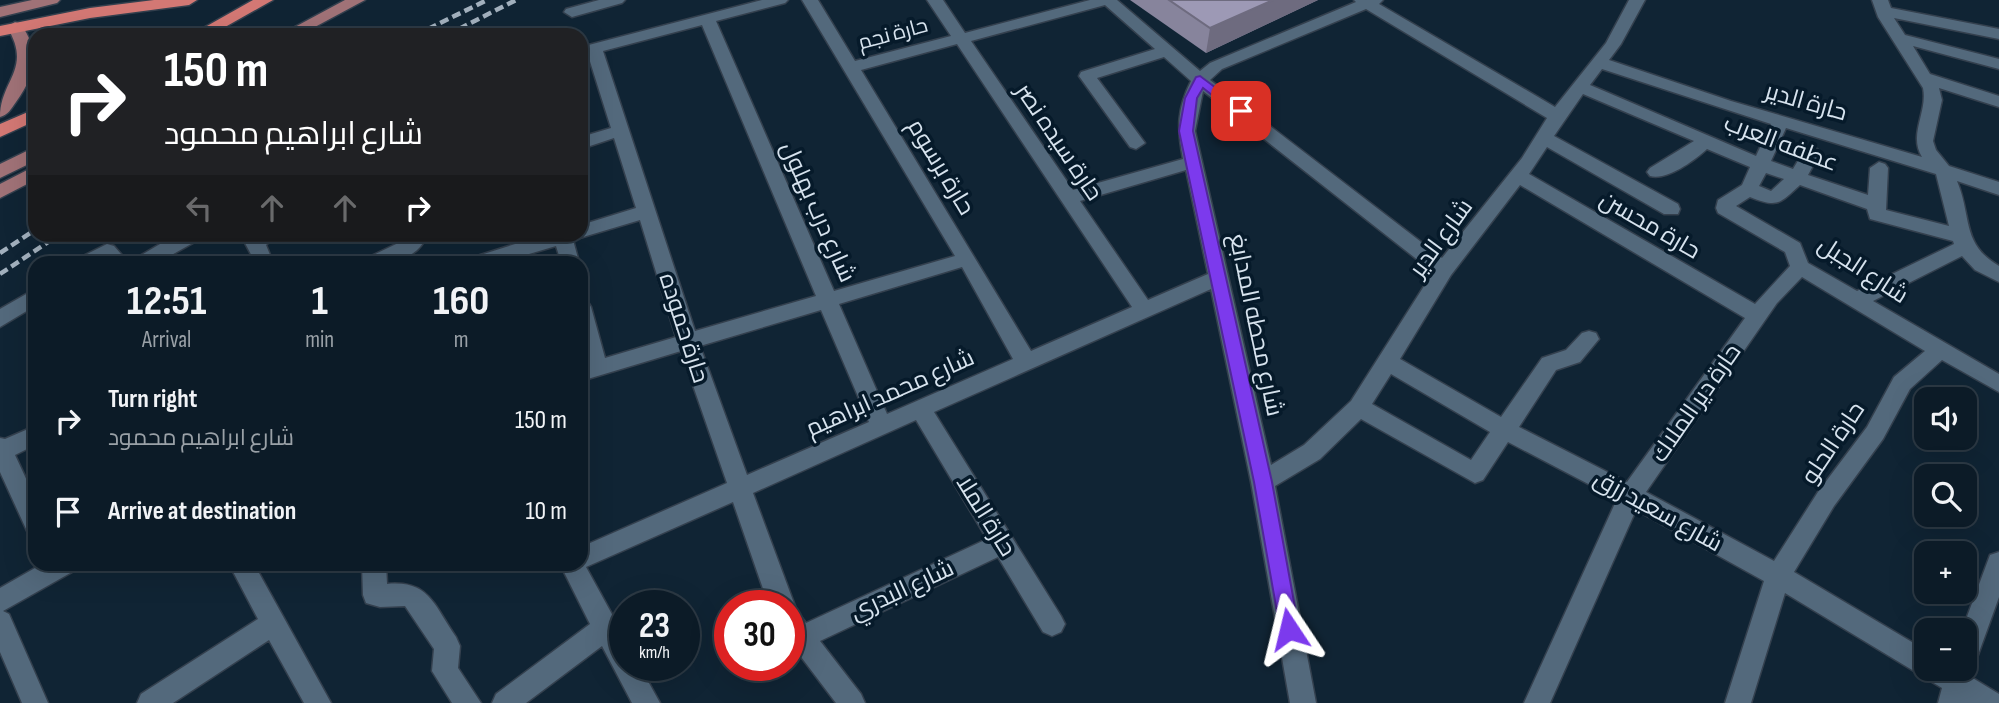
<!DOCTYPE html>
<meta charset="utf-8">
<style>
:root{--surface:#0c1b27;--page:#15242f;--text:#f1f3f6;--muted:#9aa1a7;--line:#2c3944}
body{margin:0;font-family:"Sofia Sans Condensed",Cairo,sans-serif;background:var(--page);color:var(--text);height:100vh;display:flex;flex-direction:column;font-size:26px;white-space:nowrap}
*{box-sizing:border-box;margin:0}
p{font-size:23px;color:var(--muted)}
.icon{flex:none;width:38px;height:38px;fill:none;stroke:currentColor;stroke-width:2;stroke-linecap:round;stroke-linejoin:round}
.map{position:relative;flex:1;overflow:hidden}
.details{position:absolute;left:28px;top:256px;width:560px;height:315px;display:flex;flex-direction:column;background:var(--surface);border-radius:21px;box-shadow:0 7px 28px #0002,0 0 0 2px var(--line)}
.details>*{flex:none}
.guide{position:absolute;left:28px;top:28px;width:560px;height:214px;border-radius:21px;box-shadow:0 7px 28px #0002,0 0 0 2px var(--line);background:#202124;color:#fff;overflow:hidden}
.buttons{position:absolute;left:1914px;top:387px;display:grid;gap:14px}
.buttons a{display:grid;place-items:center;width:63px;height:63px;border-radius:14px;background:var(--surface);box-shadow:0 7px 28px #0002,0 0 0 2px var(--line);font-size:35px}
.speed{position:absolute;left:609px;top:590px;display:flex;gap:14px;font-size:35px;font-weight:700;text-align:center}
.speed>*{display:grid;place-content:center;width:91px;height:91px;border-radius:50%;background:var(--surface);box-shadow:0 7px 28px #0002,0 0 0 2px var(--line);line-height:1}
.speed small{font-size:18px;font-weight:400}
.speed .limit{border:10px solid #d22;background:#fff;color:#111}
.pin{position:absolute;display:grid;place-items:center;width:60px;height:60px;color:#fff;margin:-30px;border-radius:14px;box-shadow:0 4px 10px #0006}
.me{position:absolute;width:77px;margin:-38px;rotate:350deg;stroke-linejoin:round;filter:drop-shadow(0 0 5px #0008)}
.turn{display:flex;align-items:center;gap:24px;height:147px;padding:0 21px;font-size:32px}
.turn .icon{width:91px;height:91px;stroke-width:2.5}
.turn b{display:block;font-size:49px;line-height:60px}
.lanes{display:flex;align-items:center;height:66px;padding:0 21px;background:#0003;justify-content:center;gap:35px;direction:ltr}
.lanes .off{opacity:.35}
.eta{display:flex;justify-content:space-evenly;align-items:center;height:119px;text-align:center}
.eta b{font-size:42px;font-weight:700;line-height:49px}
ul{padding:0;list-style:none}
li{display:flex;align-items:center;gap:21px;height:91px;padding:0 21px}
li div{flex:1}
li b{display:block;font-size:26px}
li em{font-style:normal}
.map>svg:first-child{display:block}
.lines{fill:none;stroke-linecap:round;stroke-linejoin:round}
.minor-casing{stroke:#34404e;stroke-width:3}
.major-casing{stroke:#34404e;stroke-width:3}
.highway-casing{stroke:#34404e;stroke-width:3}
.minor{fill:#53697c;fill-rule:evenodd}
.major{fill:#a07277;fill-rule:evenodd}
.highway{fill:#d37874;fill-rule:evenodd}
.rail{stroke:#a2b0bd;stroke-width:4.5;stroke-dasharray:9 4.5;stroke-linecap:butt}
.wall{fill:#87849c}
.shaded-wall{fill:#6e6b7f}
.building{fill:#9d99b5;stroke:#6e6b7f;stroke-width:2}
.route{fill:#7c3aed;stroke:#51269a;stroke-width:2}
.labels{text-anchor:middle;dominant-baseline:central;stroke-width:7;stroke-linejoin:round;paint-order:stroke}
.far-street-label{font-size:21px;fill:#d7e3ee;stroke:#061a2a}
.street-label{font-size:24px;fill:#d7e3ee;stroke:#061a2a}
</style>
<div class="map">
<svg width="1999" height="703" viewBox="0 0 1999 703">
<rect width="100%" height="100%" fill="#102434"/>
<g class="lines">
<g class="minor-casing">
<path id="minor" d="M599 0H625L622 3 572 17 564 12 566 9Z
M762 0H788L785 3 716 21 834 291 955 256 802 0H818L855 61 951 36 927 0H943L965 33 1090 0H1117L1200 71 1210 63 1356 2 1354 0H1383L1379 4 1555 107 1606 43 1629 0H1645L1621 44 1609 60 1731 101 1922 157C1908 134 1928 112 1923 88L1878 17 1872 0H1888L1891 8 1999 29V39L1894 18 1905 35 1999 59V69L1913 46 1930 74 1999 96V107L1939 88 1942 100 1933 141 1936 150 1949 166 1999 182V195L1957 181C1972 217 1961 244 1999 266V282L1975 270 1962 256 1873 301 1999 374V392L1942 360 1910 389 1883 439 1834 506 1794 572 1927 651V668H1965V630H1962L1990 555 1999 552V597L1978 655 1971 665V677L1999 694V703H1938L1942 688 1785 593 1751 703H1725L1764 581 1636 510 1550 703H1524L1617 499 1508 442 1483 480 1475 483 1361 419 1320 459 1275 486 1316 703H1290L1251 482 1211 289 934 412 1061 616 1065 624 1061 632 1052 636 1043 632 998 557 820 641 861 694 865 703H836L789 641V606H769L733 502 586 567 625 638V665H639L660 703H632L602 646 526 703H492L496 694 590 624 560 564H581V547L727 483 681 351 581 381V365L585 363 581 347V299L588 302 591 307 605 358 676 337 640 220 573 240 579 262H561L556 246 502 262H471L474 257 547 234H581V225L636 208 614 138 581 149V137L611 128 588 55H581V47ZM1105 5 1155 49 1081 72 1079 76 1130 147 1136 149 1145 143 1097 78 1164 57 1191 81C1177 109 1177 128 1183 159L1073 190 971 41ZM1366 9 1547 118 1522 158 1442 258 1210 80 1222 69ZM702 25 816 296 695 331 603 51ZM957 44 1132 307 1031 351 861 70ZM1602 69 1771 124 1756 156 1590 85ZM1203 91 1433 272 1351 401 1304 445 1271 465 1195 131ZM1583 94 1694 141 1650 168 1647 172 1650 176C1667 181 1695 160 1707 149L1750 167 1742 185 1718 200 1716 208 1718 213 1785 252 1790 266 1755 304 1529 174 1547 147 1664 214H1678L1680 209 1678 204 1554 136ZM1786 128 1936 174 1949 226 1886 210 1888 168 1885 164 1879 162 1870 168 1868 195 1808 175 1820 153 1817 149H1805L1793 169 1771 161ZM1186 170 1208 274 1148 300 1080 201ZM1766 173 1784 179 1771 191 1759 186ZM1520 185 1745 318 1627 482 1519 427 1556 370 1580 362 1599 339 1596 333 1589 331 1582 333 1566 350 1542 358 1501 417 1400 359 1451 275ZM1800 185 1867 209 1870 219 1953 241 1954 244 1857 291 1808 263 1800 243 1736 206 1750 197C1778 208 1779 204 1800 185ZM962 267 1013 359 887 414 839 304ZM1802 277 1925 351 1894 377 1867 427 1818 492 1774 561 1646 492 1777 303ZM821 310 869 422 747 475 700 346ZM1391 374 1490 432 1471 460 1372 404ZM916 420 987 539 806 623 798 613 792 611 795 606 753 493Z
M177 234H202L200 239 159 262H136L138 257Z
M254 234H277L266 245 273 262H255L245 243Z
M413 236 420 238 423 243C412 261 384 264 366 262L369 257Z
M107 244 114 246 128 262H79L81 257Z
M35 289V306L0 327V309Z
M35 426V445L15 455 35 498V534L27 531 0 472V438L5 439Z
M42 564H75L72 572 3 611 9 614 48 703H22L0 652V588Z
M229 564H254L331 703H304L269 640 173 703H137L141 694 258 619Z
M362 564H386L387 584C430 580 434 606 456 637L460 646 458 668 481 703H452L432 671 434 649 405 606 380 607 366 603 363 595Z"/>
</g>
<g class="major-casing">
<path id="major" d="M32 0H60L57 3 0 17V7Z
M345 0H365L300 35H280Z
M15 22 21 24C41 54 36 73 16 102 11 109 8 115 0 117 0 80 33 69 7 27Z
M35 147V161L0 178V164Z
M35 166V180L0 198V184Z"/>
</g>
<g class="highway-casing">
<path id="highway" d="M154 0H197L189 5 90 18 0 36V26L90 8Z
M253 0H273L211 35H191Z
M35 109V121L0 137V124Z"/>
</g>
<use href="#minor" class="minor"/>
<use href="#major" class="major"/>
<use href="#highway" class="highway"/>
<path class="rail" d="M416 35 487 0
M447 35 516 0
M0 253 35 230
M0 274 60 234"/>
</g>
<path class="wall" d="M1130 0H1318L1206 53Z"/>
<path class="shaded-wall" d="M1273 0H1318L1206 53 1210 28Z"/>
<path class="building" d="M1169 0H1273L1210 28Z"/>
<path class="route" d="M1200 76 1247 111 1246 114H1236L1203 88 1197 98 1193 131 1272 482 1299 629 1296 636 1289 638 1283 636 1280 629 1254 482 1179 131 1185 98 1196 77Z"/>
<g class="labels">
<g class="far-street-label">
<text transform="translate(893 34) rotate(-15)">حارة نجم</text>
</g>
<g class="street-label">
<text transform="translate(1806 102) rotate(16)">حارة الدير</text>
<text transform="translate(1059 142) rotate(56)">حارة سيده نصر</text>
<text transform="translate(1781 143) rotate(21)">عطفه العرب</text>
<text transform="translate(941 167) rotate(59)">حارة برسوم</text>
<text transform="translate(818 212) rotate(66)">شارع درب بهلول</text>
<text transform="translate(1650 225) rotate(30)">حارة محسن</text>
<text transform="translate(1441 238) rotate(-54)">شارع الدير</text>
<text transform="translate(1863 270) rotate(33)">شارع الجبل</text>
<text transform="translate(1256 325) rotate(78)">شارع محطه المدابغ</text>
<text transform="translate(684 328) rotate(72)">حارة حموده</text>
<text transform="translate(890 393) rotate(-24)">شارع محمد ابراهيم</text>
<text transform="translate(1696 403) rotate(-55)">حارة دير الملاك</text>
<text transform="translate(1833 443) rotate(-56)">حارة الحلو</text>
<text transform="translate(1658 511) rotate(29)">شارع سعيد رزق</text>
<text transform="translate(986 516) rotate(58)">حارة الملا</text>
<text transform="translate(902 590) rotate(-25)">شارع البدري</text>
</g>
</g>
</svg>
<div class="buttons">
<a><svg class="icon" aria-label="sound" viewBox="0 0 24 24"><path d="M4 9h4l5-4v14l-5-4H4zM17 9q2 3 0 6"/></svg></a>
<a><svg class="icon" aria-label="search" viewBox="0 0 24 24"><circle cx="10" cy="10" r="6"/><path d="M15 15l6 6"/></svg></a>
<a>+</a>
<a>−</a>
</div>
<div class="speed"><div>23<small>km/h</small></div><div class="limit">30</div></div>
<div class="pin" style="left:1241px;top:111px;background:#d93025"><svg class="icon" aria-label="arrive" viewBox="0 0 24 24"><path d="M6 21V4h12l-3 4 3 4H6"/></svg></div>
<svg class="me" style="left:1289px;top:629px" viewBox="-20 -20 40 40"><path d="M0-17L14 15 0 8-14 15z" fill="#7c3aed" stroke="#fff" stroke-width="4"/></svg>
<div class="guide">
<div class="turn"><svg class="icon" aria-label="right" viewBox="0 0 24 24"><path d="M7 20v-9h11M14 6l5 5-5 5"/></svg><div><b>150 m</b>شارع ابراهيم محمود</div></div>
<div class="lanes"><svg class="icon off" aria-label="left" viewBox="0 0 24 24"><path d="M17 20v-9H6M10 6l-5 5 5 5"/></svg><svg class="icon off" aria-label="ahead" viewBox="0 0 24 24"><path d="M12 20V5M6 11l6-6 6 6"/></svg><svg class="icon off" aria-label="ahead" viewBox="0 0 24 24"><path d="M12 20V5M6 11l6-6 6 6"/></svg><svg class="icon" aria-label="right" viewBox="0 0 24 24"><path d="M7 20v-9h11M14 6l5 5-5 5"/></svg></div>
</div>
<section class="details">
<div class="eta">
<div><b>12:51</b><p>Arrival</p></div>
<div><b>1</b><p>min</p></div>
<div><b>160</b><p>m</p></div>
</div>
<ul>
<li><svg class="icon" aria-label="right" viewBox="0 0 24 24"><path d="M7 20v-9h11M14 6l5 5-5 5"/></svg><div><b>Turn right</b><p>شارع ابراهيم محمود</p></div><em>150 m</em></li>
<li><svg class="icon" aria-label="arrive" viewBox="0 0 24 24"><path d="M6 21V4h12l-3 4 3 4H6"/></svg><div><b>Arrive at destination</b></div><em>10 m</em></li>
</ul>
</section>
</div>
